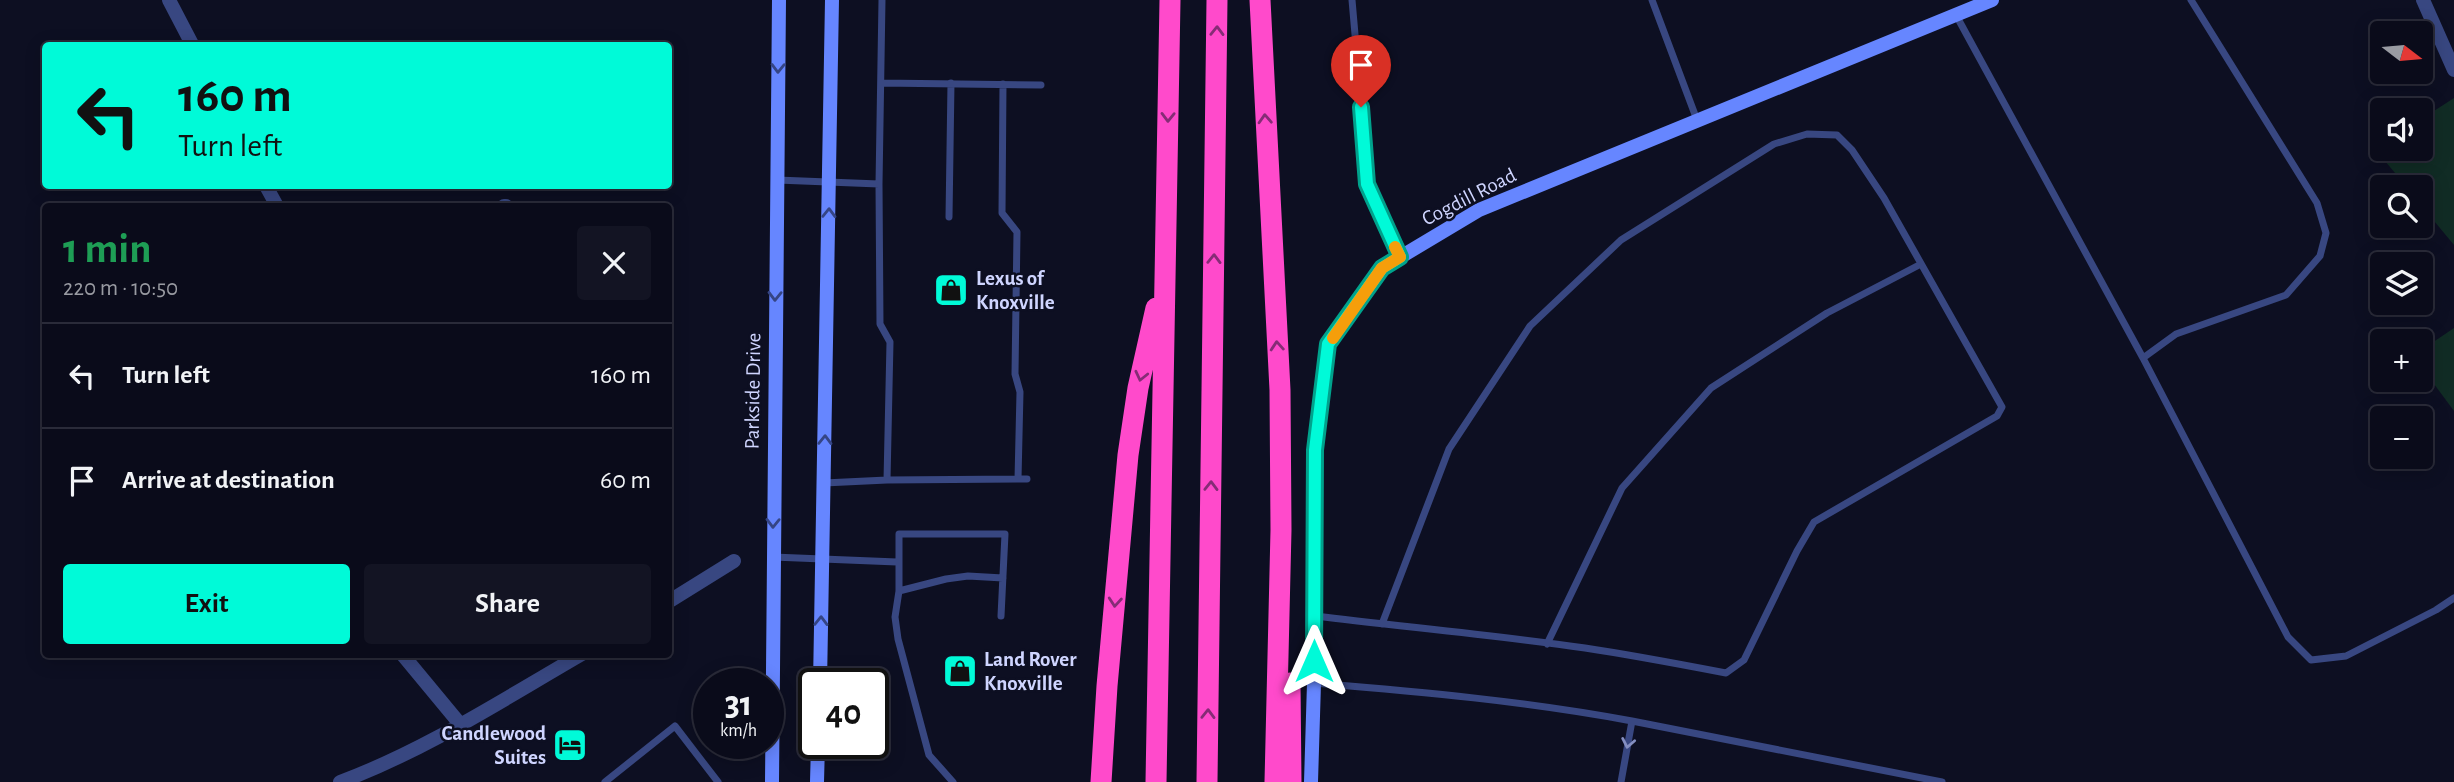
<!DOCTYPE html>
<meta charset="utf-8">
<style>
:root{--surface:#0a0b1a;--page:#131423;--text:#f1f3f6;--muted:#999ba2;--line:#2a2b39;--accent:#00fad8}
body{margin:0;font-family:"Alegreya Sans",sans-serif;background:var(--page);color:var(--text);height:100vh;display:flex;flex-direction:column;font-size:26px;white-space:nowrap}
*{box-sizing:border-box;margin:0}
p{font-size:23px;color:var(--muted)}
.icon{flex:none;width:38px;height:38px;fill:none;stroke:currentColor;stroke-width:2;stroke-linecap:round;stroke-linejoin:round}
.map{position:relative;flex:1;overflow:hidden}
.sheet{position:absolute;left:42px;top:203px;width:630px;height:455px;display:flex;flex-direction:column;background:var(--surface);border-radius:7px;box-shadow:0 4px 18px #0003,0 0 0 2px var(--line)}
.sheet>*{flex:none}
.hud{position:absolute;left:42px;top:42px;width:630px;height:147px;border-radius:7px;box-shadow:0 4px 18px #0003,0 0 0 2px var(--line);background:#00fad8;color:#111;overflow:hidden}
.needle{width:46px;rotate:106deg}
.buttons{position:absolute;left:2370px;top:21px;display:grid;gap:14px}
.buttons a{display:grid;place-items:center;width:63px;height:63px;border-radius:7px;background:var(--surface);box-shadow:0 4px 18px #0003,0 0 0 2px var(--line);font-size:35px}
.speed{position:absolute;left:693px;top:668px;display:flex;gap:14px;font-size:35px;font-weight:700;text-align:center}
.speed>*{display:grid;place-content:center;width:91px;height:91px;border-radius:50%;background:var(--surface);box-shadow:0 4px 18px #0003,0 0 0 2px var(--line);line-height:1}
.speed small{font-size:18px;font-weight:400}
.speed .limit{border:4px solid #111;border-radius:10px;background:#fff;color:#111}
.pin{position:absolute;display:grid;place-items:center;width:60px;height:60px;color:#fff;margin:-72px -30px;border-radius:50% 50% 50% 0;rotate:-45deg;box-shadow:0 0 7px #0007}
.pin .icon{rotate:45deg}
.me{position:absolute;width:77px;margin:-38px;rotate:0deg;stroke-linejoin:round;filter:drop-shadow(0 0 5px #0008)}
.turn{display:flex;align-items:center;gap:24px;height:147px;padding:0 21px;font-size:32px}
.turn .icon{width:91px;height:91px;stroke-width:2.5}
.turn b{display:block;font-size:49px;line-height:60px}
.round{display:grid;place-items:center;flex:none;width:74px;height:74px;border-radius:7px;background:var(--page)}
.head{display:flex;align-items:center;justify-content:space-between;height:119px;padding:0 21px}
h1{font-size:42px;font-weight:600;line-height:52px;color:#1e9e55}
.cta{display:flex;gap:14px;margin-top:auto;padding:14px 21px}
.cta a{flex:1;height:80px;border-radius:7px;background:var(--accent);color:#111;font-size:28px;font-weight:600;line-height:80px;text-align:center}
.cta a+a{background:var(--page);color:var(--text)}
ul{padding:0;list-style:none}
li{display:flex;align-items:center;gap:21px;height:105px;padding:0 21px;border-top:2px solid var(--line)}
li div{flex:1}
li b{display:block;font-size:26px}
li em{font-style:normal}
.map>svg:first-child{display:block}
.green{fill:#112c25}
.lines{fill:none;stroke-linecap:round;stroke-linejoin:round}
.lane{stroke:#384781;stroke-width:7}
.street{stroke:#384781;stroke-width:14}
.secondary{stroke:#6686ff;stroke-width:14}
.highway{stroke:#ff4acb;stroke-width:21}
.oneway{stroke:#862c76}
.oneway2{stroke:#354585}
.oneway3{stroke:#848ec0}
.route-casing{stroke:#00a28c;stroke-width:18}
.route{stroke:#00fad8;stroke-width:12}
.slow{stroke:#f59e0b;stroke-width:12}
.labels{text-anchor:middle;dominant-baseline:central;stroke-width:5;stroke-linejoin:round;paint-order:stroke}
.street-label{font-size:21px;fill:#cfd5ff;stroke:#0d0f22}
.poi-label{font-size:21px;font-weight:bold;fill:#cfd5ff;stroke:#0d0f22;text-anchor:start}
</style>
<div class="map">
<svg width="2454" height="782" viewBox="0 0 2454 782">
<rect width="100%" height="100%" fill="#0d0f22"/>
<path class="green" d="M2454 98V245L2420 204V187H2407L2373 147 2382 142V149H2420V120Z
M2454 328V411L2420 365V351Z"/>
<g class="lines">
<path class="lane" d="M1352 0 1368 184 1400 257
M1652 0 1697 120
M1956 15 2143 358 2176 334 2286 295 2320 256 2326 233 2317 203 2191 0
M881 83 1041 85
M1003 84 1002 213 1017 232 1015 374 1020 392 1018 479
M777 180 879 184 882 0
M879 184 880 324 890 342 887 480
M949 217 951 83
M2143 358 2288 637 2311 660 2346 656 2436 610 2454 598
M824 483 887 480 1027 479
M773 557 897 562
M899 591 946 579 968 576 1003 578
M1315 616C1405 627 1495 635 1585 648 1632 655 1679 664 1726 673L1744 660 1797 551 1814 522 1997 416 2002 407 1884 198 1852 150 1837 135 1807 134 1774 144 1621 240 1530 326 1449 449 1382 624
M1547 644 1622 488 1711 388 1827 313 1921 264
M1314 683C1422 692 1525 701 1632 721L1621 782
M1632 721 1942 782
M605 782 675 726 718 782
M953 782 929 755 898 639 895 617 899 591V534H1005L1001 616"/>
<path class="street" d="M169 0 193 46
M2423 0 2454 70
M266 186 277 206
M504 206H506
M668 602 734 561
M402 654 460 724
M340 782C424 751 504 699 582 654"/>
<path class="secondary" d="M820 684 832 0
M772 782 779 0
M817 782 818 744
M1311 782 1314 683 1315 450 1328 344 1382 268 1479 210 1992 0"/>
<path class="highway" d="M1260 0 1280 390 1281 530 1275 782
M1290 683 1291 782
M1101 782 1107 686 1128 455 1138 388 1156 308
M1156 782 1170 0
M1207 782 1217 0"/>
</g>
<defs><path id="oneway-chevron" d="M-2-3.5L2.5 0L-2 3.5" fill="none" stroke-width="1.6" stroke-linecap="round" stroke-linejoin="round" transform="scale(1.75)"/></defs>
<g class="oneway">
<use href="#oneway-chevron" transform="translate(1217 31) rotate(-89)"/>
<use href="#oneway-chevron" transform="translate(1168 117) rotate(91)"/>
<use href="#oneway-chevron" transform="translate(1265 119) rotate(-93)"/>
<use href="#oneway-chevron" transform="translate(1214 259) rotate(-89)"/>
<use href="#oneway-chevron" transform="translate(1277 346) rotate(-94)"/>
<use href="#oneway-chevron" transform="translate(1141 376) rotate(103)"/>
<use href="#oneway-chevron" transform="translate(1211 486) rotate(-89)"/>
<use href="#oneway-chevron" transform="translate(1115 602) rotate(95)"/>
<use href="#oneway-chevron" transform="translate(1208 714) rotate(-89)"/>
</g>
<g class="oneway2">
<use href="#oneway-chevron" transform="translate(778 68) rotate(91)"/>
<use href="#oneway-chevron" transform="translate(829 213) rotate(-89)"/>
<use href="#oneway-chevron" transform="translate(775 296) rotate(91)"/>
<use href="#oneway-chevron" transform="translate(825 440) rotate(-89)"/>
<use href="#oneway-chevron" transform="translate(773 523) rotate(91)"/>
<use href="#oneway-chevron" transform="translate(821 621) rotate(-89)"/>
</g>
<use class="oneway3" href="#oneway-chevron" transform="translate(1628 743) rotate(101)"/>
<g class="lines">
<g class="route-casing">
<path id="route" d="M1314 661 1315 450 1328 344 1382 268 1400 257 1367 184 1361 107"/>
</g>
<use href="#route" class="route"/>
<path class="slow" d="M1333 338 1382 268 1400 257 1395 247"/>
</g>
<defs>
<g id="shop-square" transform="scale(1.75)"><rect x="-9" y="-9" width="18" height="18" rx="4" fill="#00fad8" stroke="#0d0f22"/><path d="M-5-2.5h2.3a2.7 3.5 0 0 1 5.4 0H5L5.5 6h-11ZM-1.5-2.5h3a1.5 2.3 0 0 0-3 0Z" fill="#111"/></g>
<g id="hotel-square" transform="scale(1.75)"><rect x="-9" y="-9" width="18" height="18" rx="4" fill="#00fad8" stroke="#0d0f22"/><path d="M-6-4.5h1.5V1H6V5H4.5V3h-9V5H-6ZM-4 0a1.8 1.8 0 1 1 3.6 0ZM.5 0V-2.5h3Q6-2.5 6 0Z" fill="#111"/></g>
</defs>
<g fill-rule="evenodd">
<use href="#shop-square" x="951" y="290"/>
<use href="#shop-square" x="960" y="671"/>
<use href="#hotel-square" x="570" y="745"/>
</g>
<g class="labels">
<g class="street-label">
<text transform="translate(1469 197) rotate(-27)">Cogdill Road</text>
<text transform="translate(753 391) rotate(-89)">Parkside Drive</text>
</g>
<g class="poi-label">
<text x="976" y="278">Lexus of<tspan x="976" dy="24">Knoxville</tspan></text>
<text x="984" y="659">Land Rover<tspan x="984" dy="24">Knoxville</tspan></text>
<text x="546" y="733" text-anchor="end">Candlewood<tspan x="546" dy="24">Suites</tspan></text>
</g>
</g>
</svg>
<div class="buttons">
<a><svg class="needle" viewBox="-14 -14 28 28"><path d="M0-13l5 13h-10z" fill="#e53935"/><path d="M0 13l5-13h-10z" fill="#999ba2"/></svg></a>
<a><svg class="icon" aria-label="sound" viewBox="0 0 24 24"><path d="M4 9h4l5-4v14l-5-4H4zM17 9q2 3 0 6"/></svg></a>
<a><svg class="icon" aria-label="search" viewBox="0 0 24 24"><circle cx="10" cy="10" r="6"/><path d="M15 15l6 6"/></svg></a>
<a><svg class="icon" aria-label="layers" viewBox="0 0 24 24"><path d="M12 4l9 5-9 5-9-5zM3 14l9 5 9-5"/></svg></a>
<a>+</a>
<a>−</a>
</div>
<div class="speed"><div>31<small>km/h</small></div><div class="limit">40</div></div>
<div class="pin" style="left:1361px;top:107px;background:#d93025"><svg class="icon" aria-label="arrive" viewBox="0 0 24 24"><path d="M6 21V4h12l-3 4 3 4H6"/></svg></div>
<svg class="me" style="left:1314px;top:661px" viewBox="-20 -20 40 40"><path d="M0-17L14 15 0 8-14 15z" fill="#00fad8" stroke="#fff" stroke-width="4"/></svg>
<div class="hud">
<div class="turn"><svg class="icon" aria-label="left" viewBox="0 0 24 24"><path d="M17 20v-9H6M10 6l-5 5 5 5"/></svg><div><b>160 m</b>Turn left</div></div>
</div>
<section class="sheet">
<div class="head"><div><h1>1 min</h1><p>220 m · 10:50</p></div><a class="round"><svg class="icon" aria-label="close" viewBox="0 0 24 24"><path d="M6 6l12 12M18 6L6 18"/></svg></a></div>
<ul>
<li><svg class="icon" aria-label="left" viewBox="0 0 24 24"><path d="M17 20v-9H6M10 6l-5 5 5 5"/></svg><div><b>Turn left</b></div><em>160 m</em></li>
<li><svg class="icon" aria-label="arrive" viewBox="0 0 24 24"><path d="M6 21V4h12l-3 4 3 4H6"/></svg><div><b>Arrive at destination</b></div><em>60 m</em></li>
</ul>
<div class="cta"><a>Exit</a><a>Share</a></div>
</section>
</div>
